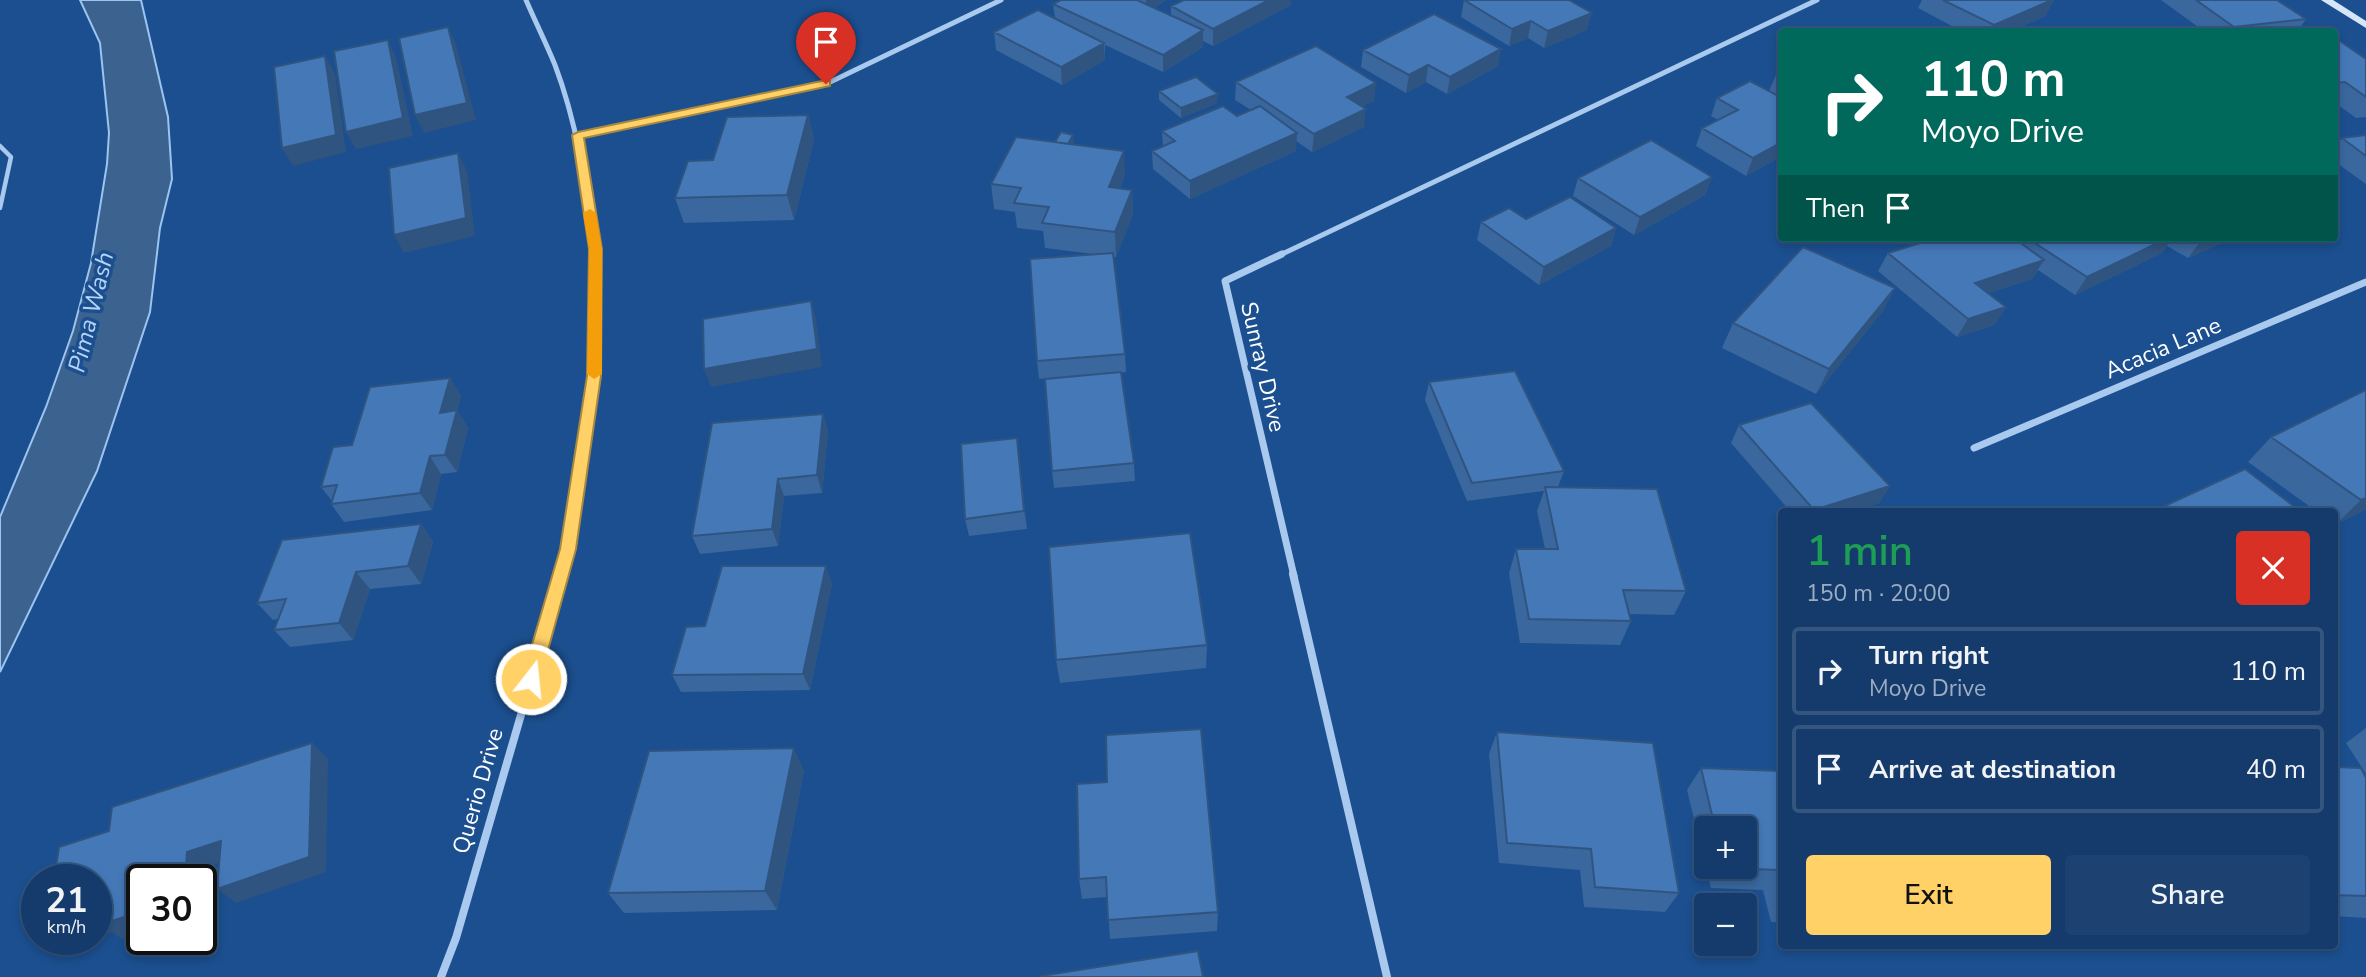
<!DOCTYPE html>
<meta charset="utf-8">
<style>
:root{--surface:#143b6b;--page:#1d4271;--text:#f1f3f6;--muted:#9dadc1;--line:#33557e;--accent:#ffd166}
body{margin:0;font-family:"Nunito Sans",sans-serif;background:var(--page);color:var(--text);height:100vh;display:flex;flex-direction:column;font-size:26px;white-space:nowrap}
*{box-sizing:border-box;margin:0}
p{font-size:23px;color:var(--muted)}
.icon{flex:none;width:38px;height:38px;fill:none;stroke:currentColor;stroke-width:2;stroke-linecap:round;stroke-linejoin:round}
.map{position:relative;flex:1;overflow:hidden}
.panel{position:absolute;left:1778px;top:508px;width:560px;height:441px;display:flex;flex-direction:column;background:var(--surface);border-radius:7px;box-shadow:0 4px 10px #0003,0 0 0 2px var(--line)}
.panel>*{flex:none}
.top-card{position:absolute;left:1778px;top:28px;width:560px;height:214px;border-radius:7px;box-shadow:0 4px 10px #0003,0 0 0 2px var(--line);background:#00695c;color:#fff;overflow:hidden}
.buttons{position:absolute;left:1694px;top:816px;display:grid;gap:14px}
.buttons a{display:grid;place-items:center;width:63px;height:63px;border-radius:7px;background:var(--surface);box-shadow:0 4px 10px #0003,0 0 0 2px var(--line);font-size:35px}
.speed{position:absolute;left:21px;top:864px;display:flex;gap:14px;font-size:35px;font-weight:700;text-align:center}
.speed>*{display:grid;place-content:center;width:91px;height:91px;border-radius:50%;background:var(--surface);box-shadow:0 4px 10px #0003,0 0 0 2px var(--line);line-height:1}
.speed small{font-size:18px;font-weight:400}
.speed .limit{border:4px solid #111;border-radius:10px;background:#fff;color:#111}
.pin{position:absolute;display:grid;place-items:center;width:60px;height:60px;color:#fff;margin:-72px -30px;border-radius:50% 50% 50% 0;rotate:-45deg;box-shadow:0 0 7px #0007}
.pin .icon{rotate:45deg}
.me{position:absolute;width:77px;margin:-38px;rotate:16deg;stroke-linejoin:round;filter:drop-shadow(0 0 5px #0008)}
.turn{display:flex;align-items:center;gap:24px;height:147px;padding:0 28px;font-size:32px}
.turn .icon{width:91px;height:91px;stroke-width:2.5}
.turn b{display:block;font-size:49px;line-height:60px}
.then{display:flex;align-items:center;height:66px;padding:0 28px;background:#0003;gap:14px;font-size:26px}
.round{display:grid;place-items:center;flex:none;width:74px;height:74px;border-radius:7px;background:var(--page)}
.head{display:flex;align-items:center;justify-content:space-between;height:119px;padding:0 28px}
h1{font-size:42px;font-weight:600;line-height:52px;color:#1e9e55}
.action{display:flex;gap:14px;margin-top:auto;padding:14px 28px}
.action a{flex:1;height:80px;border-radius:7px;background:var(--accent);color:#111;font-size:28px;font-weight:600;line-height:80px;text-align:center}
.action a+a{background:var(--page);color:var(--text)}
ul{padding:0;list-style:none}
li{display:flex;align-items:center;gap:21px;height:88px;margin:0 14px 10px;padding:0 14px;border:4px solid var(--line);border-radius:7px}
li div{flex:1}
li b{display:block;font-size:26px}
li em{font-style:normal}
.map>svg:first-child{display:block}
.water{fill:#3c6290;stroke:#9cc4f0;stroke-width:2}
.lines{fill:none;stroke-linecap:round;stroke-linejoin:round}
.lane{stroke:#a9c9ee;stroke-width:4.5}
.street-far2{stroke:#a9c9ee;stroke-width:5}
.street-far1{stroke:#a9c9ee;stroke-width:7}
.street{stroke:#a9c9ee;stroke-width:8}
.secondary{fill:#d6e6fa;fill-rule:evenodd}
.wall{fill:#3a679d;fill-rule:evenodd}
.shaded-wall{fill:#305480}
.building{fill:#4478b7;stroke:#305480;stroke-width:2}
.route{fill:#ffd166;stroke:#a68842;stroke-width:2}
.slow{fill:#f59e0b}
.labels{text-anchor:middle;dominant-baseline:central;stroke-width:7;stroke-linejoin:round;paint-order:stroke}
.street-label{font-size:23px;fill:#fff;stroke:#1b4f8f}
.water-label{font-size:24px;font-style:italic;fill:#b5d3f5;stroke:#1b4f8f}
</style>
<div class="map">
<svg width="2366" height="977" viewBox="0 0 2366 977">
<rect width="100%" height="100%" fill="#1b4f8f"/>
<path class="water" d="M80 0H141L168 117 172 179 160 228 150 312 97 471 0 672V517L46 407 73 331 91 263 107 164 109 133 100 43Z"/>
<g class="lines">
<path class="lane" d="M0 146 11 157 0 208"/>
<path class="street-far2" d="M526 0C535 21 546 43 555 65 578 126 588 191 593 256
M578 135 826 84 1001 0
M1278 256 1817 0"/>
<path class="street-far1" d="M1282 254 1225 281 1294 576
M1974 448 2366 282
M562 576C586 476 602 357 593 254"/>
<path class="street" d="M1293 574 1387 977
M441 977 456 938 562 574"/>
<path class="secondary" d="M2321 0H2333L2366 21V28Z"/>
</g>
<path class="wall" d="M1061 0H1166L1154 8 1171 15V6L1291 5 1213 46 1203 41V47L1163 72 1105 45V60L1062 85 996 50 994 32 1055 18 1053 4Z
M1464 0 1587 30 1544 48 1528 38 1509 46 1461 17Z
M1922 0H2054L2045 16 2010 32H1963L1918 8Z
M2161 0H2277L2306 19 2297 32H2205Z
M2334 37 2366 59V117L2356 118 2334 102Z
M1363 50 1498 66 1447 94 1426 82 1406 93 1361 67Z
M1782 72V156L1746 176 1696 146 1702 128 1718 120 1711 116 1717 98 1769 91 1776 75Z
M1236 82 1374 101 1362 106 1364 127 1312 152 1296 141V151L1190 199 1153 169 1152 151 1163 146 1162 131 1237 116 1251 110 1235 100Z
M1159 91 1217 103 1181 118 1159 100Z
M808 115 814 139 794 220 684 223 675 198Z
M2366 135V184L2334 161V148L2342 138Z
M1074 144 1125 175 1120 188 1132 190 1133 214 1116 257H1113L1125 354 1126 372 1039 379 1037 361 1093 254 1045 248 1043 231 1017 228 1015 212 994 209 991 184Z
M1712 177 1705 195 1634 235 1573 196 1578 178Z
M1526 219 1616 228 1611 246 1539 285 1477 240 1481 222Z
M2018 238H2233L2188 258 2167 246 2162 253 2075 295 2038 270 2032 279 1988 293 2006 307 1994 325 1957 337 1878 271 1888 253 2016 240Z
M1895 288 1882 312 1816 394 1722 348 1733 323Z
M450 378 461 396 457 410 468 428 457 472 441 474 432 510 344 522 331 504 332 501 321 487 352 445Z
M1429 382 1564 471 1558 487 1686 591 1674 615 1629 614 1631 621 1620 645 1520 643 1509 573 1516 549H1545L1537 511 1544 491 1467 501 1425 400Z
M2366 390V509L2335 525 2334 511H2316L2248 462 2271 437Z
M823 414 828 432 822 493 784 496 778 546 700 554 692 536Z
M1739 425 1890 486 1879 503 1856 511H1790L1731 443Z
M1019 456 1027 529 969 536 965 519Z
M1134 463 1135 481 1054 488 1052 471Z
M421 524 433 542 421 584 370 589 353 640 290 647 274 630 278 619 273 620 257 603Z
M832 583 810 690 681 692 672 675 705 626Z
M1207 645 1206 668 1060 683 1056 660Z
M2366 728V774L2346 743Z
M1497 732 1679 893 1665 912 1584 907 1580 870 1499 863 1489 754Z
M2334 767 2366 778V918L2334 916Z
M1701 768 1782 771V923L1771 922 1763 890 1711 888 1687 790ZM1706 828H1745V866H1706Z
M804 770 777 910 624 913 608 893Z
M1077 784 1218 912 1217 931 1110 939 1107 897 1082 899 1079 879Z"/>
<path class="shaded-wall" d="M1146 0H1166L1147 12Z
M1269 0H1291V5L1213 46V29Z
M2052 0H2054L2045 16 2010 32H1990L1994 25Z
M1592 13 1587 30 1544 48 1548 31Z
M1531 21 1528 38 1509 46 1512 29Z
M448 27 456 44 476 120 424 133 415 115Z
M1203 30V47L1163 72V55Z
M388 40 396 57 413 136 356 149 346 132Z
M1104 43 1105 60 1062 85 1061 67Z
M1501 49 1498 66 1447 94 1450 77Z
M325 56 335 73 346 152 293 166 282 148Z
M1428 65 1426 82 1406 93 1409 75Z
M1376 83 1374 101 1345 115 1347 97Z
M1218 94 1217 103 1181 118V108Z
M1366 109 1364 127 1312 152 1314 134Z
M808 115 814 139 794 220 787 195Z
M1297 133 1296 151 1190 199V181Z
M1073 135 1074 144 1066 148Z
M1782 142V156L1746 176 1753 158Z
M1124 151 1125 175 1110 211 1109 187Z
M458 153 467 171 475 236 404 253 394 235Z
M1712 177 1705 195 1634 235 1640 217Z
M1132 190 1133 214 1116 257 1115 232Z
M1616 228 1611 246 1539 285 1544 267Z
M2168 238H2172L2162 253 2075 295 2087 277Z
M2203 238H2233L2188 258Z
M2044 260 2032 279 1964 301 1975 283Z
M1895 288 1882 312 1816 394 1829 369Z
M811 301 816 319 822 367 711 387 704 369Z
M2006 307 1994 325 1957 337 1968 319Z
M450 378 461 396 451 431 440 413Z
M457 410 468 428 457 472 445 455Z
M823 414 828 432 822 493 817 475Z
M1017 438 1019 456 1027 529 1024 511Z
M430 456 441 474 432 510 420 493Z
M778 479 784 496 778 546 772 529Z
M1890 486 1879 503 1856 511H1814V510Z
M2366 498V509L2335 525 2361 500Z
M421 524 433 542 421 584 408 566Z
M826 566 832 583 810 690 803 674Z
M356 572 370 589 353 640 339 623Z
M312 743 328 759 326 872 236 903 217 889Z
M794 748 804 770 777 910 765 891Z
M221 841 239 856 206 867 204 911 201 912V880H185L187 852Z
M142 911V932L122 939 112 932 96 938V916L100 915Z
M55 940H91L69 948Z"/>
<path class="building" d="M1061 0H1137L1203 30 1163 55 1053 4Z
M1184 0H1269L1213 29 1171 6Z
M1464 0H1569L1592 13 1548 31 1531 21 1512 29Z
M1943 0H2052L1994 25Z
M2196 0H2277L2306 19 2234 27Z
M1038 10 1104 43 1061 67 994 32Z
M1434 14 1501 49 1450 77 1428 65 1409 75 1363 50Z
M448 27 467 103 415 115 399 38Z
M2334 37 2366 59V97L2345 82 2334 83Z
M388 40 403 118 346 132 334 51Z
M1316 46 1376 83 1347 97 1366 109 1314 134 1236 82Z
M325 56 336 135 282 148 274 67Z
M1782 72V78L1776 75Z
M1196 77 1218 94 1181 108 1159 91Z
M1750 81 1782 98V142L1753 158 1702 128 1738 110 1717 98Z
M1223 106 1237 116 1260 106 1297 133 1190 181 1152 151 1175 141 1162 131Z
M808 115 787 195 675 198 688 161 713 160 727 117Z
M1061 132 1073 135 1068 144 1055 142Z
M2366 135V156L2342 138Z
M1016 137 1124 151 1109 187 1132 190 1115 232 1042 223 1049 207 1014 203 1021 188 991 184Z
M1651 140 1712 177 1640 217 1578 178Z
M458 153 466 218 394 235 389 168Z
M1570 197 1616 228 1544 267 1481 222 1509 208 1526 219Z
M1936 238H2014L2044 260 1975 283 2006 307 1968 319 1888 253Z
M2027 238H2168L2087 277Z
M1803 247 1895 288 1829 369 1733 323Z
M1113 253 1125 354 1037 361 1030 259Z
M811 301 817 349 704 369 703 319Z
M1515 371 1564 471 1472 483 1429 382Z
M1121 372 1134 463 1052 471 1045 379Z
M450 378 440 413 457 410 445 455 430 456 420 493 331 504 337 485 321 487 333 447 352 445 370 387Z
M2366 390V498L2361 500 2271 437Z
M1811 403 1890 486 1814 510 1739 425Z
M823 414 817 475 778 479 772 529 692 536 712 423Z
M1017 438 1024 511 965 519 961 444Z
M2245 469 2300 511H2160L2158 509Z
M1545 487 1657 489 1686 591 1623 590 1631 621 1529 619 1516 549H1558Z
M421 524 408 566 356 572 339 623 274 630 286 599 257 603 282 540Z
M1190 533 1207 645 1056 660 1049 547Z
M722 566H826L803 674 672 675 686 627 705 626Z
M1201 729 1218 912 1108 920 1106 877 1079 879 1077 784 1107 782 1106 735Z
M1497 732 1653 743 1679 893 1595 887 1591 849 1507 843Z
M312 743 309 857 217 889 221 841 187 852 185 880H142V911L100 925V915L96 916V880H54L59 847 109 831 112 807Z
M794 748 765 891 608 893 649 751Z
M2334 767 2361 768 2366 778V896L2334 895Z
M1701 768 1782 771V878L1779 870 1725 868V866H1745V828H1715Z
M1198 951 1203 977H1041V976Z"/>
<path class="route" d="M826 80 830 81V86L584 138 602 249 601 376 576 549 540 679 537 684 531 686 524 684 522 679 560 549 587 376 589 249 572 135 578 132Z"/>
<path class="slow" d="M590 209 596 213 602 249V374L594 379 587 374 589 249 583 213Z"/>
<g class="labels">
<g class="street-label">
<text transform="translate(2163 348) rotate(-23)">Acacia Lane</text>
<text transform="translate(1263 367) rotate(77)">Sunray Drive</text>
<text transform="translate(478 791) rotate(-74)">Querio Drive</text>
</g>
<g class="water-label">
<text transform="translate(91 312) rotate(-76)">Pima Wash</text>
</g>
</g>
</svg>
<div class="buttons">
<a>+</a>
<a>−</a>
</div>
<div class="speed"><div>21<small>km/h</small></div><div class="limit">30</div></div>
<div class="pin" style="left:826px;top:84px;background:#d93025"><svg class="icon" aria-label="arrive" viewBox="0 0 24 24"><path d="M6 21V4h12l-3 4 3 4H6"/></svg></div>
<svg class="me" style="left:531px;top:679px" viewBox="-20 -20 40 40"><circle r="17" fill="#ffd166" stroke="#fff" stroke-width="3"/><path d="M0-11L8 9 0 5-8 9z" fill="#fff"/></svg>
<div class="top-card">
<div class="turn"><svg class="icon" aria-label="right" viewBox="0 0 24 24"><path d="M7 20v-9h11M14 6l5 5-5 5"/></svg><div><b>110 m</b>Moyo Drive</div></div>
<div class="then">Then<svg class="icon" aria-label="arrive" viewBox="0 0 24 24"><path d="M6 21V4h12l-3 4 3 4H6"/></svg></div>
</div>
<section class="panel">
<div class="head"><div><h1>1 min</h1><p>150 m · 20:00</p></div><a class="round" style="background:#d93025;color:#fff"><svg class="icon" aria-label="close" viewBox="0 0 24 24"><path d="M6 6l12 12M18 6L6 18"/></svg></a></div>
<ul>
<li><svg class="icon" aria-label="right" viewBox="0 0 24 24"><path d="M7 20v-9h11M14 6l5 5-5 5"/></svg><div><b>Turn right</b><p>Moyo Drive</p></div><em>110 m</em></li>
<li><svg class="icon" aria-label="arrive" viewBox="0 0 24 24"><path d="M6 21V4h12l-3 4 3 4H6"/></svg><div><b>Arrive at destination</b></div><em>40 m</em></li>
</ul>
<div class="action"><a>Exit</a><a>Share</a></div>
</section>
</div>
